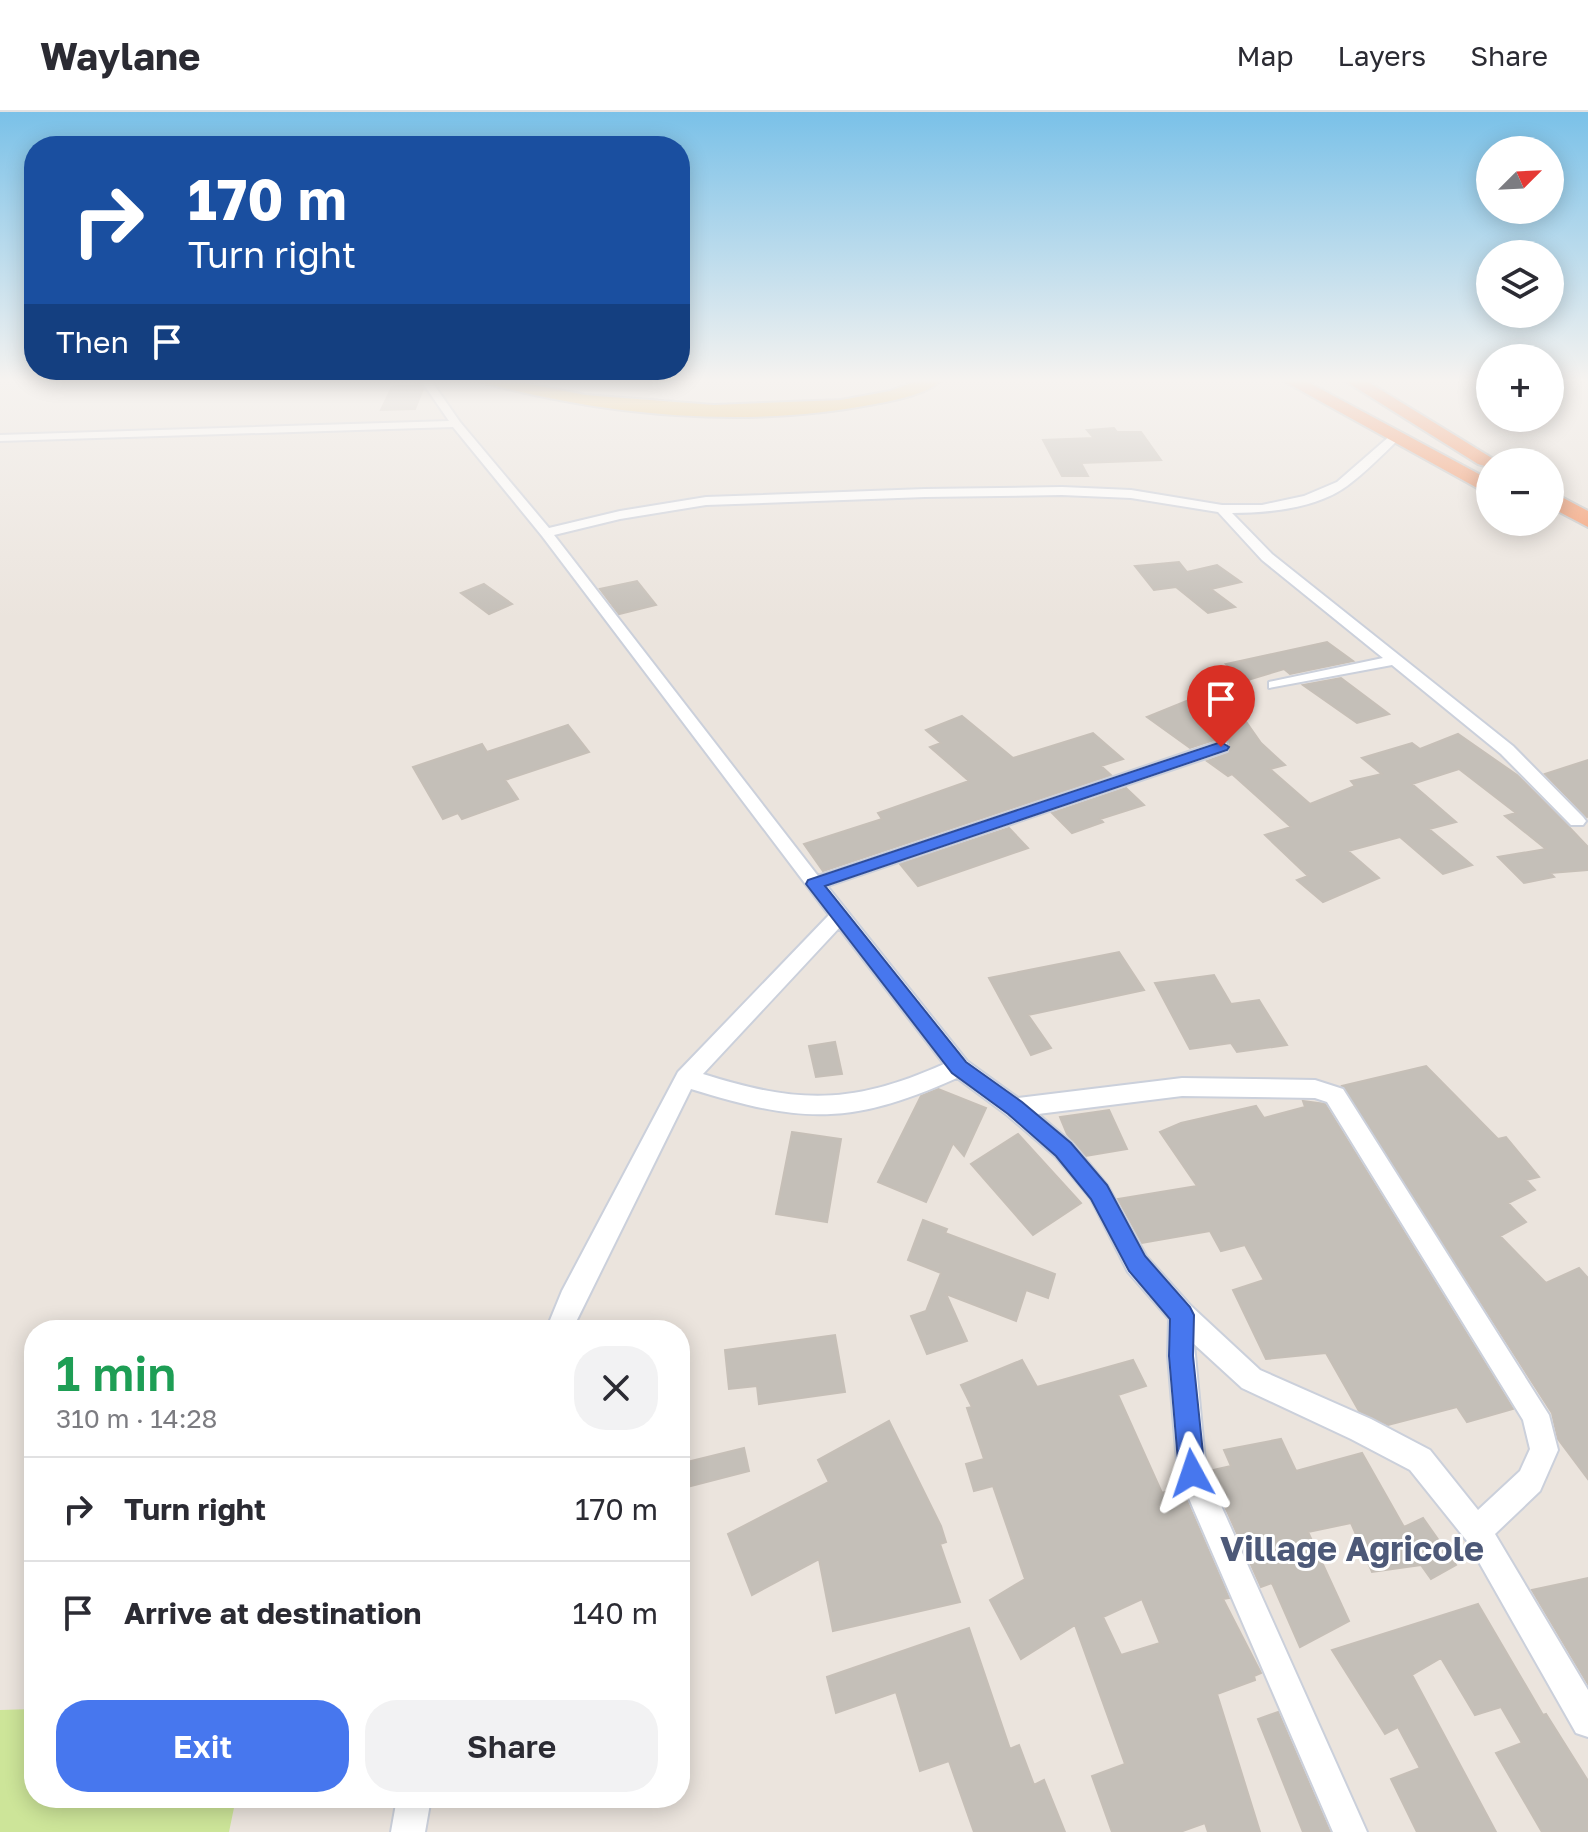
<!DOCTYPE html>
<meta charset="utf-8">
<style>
:root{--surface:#fff;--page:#f2f2f3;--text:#2b2b33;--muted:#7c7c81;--line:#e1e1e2;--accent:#4777ee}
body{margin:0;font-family:"Golos Text",sans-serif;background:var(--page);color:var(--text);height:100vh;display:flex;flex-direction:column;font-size:30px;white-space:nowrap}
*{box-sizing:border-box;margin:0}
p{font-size:26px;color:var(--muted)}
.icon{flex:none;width:44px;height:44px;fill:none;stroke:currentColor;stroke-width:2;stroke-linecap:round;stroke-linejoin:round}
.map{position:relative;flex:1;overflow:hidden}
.details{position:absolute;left:24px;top:1208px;width:666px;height:488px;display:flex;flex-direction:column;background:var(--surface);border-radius:32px;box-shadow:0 4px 20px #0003}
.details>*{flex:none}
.guide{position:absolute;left:24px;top:24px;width:666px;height:244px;border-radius:32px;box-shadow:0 4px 20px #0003;background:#1a4fa0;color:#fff;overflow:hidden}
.needle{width:52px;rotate:66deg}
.fabs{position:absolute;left:1476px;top:24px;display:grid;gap:16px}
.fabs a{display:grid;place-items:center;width:88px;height:88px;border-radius:50%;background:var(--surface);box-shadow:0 4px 20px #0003;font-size:40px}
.pin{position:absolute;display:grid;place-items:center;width:68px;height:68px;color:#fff;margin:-82px -34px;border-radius:50% 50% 50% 0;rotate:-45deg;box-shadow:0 0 8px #0007}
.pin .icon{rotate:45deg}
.me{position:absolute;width:88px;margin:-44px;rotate:355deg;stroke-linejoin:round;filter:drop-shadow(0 0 6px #0008)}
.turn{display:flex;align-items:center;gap:28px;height:168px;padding:0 32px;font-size:36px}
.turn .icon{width:104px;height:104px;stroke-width:2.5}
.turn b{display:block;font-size:56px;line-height:68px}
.then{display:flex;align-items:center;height:76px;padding:0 32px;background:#0003;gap:16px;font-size:30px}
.round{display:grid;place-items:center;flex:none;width:84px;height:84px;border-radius:32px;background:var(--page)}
.overview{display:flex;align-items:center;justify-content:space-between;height:136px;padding:0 32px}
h1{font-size:48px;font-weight:600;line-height:60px;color:#1e9e55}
.action{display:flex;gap:16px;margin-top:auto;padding:16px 32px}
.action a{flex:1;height:92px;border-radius:32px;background:var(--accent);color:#fff;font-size:32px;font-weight:600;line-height:92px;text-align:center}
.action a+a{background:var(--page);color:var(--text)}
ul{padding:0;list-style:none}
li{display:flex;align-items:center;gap:24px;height:104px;padding:0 32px;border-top:2px solid var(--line)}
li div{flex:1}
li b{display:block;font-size:30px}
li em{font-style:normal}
header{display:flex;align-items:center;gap:48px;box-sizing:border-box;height:112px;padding:0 40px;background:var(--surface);border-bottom:2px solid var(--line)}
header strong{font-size:38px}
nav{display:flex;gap:44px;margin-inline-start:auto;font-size:28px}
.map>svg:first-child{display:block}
.pitch{fill:#cde599}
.building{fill:#c4bfb8;stroke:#c6bfb7;stroke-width:2;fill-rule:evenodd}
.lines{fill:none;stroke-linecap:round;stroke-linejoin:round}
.street-casing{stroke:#cbd0db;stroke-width:4}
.primary-casing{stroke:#c3c3c3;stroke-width:4}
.highway-casing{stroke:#c3c3c3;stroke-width:4}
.street{fill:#fff;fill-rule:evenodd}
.primary{fill:#e8bc65;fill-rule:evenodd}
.highway{fill:#f4905f;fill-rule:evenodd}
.route{fill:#4777ee;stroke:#2e4d9b;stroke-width:2}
.labels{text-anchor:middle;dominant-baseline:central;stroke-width:6;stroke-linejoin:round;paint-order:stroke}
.near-quarter-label{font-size:34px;font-weight:bold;fill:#4d5978;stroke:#fff}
</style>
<header>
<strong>Waylane</strong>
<nav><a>Map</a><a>Layers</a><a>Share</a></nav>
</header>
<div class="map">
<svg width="1588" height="1720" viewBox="0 0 1588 1720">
<rect width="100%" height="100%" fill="#ebe4dd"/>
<path class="pitch" d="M34 1597V1686H236L229 1720H0V1598Z"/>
<path class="building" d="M420 272 423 277 415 297 381 298 392 275Z
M1114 316 1117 320H1141L1161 348 1081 351 1088 364H1062L1043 328 1094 326 1087 318Z
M1179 450 1187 460 1217 453 1241 470 1211 477 1235 495 1208 501 1176 475 1154 478 1135 454Z
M637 469 656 493 619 502 600 477Z
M484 472 512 492 489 502 461 481Z
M1327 530 1353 549 1290 562 1284 557 1245 569 1226 552Z
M1341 566 1389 602 1357 611 1303 573Z
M1219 571 1261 631 1285 653 1270 657 1310 692 1355 674 1351 669 1382 662 1362 646 1412 631 1420 637 1458 622 1517 663 1569 715 1588 735V758L1550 761 1554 765 1524 771 1498 745 1546 737 1505 704 1516 701 1459 657 1412 672 1456 710 1429 717 1472 753 1443 762 1400 725 1348 739 1379 766 1323 790 1297 768 1308 764 1265 723 1291 715 1232 662 1228 664 1207 649 1229 641V629L1214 628 1190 636 1147 605 1199 584 1192 576Z
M962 604 1013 646 1093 621 1123 647 1101 654 1111 663 823 759 804 732 882 707 878 701 969 669 930 635 941 631 926 618Z
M568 613 589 640 505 668 518 687 462 707 458 701 443 707 413 655 482 632 487 640Z
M1588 648V704L1587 705 1545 662Z
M1126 676 1144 693 1100 707 1103 710 1072 721 1052 701Z
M1009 716 1028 736 918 774 900 752Z
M1119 840 1144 878 1028 903 1051 936 1031 943 989 866Z
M1214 863 1231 892 1259 888 1287 933 1237 940 1231 931 1190 937 1155 871Z
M835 930 842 962 816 965 809 934Z
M1426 954 1498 1027 1506 1025 1539 1065 1526 1068 1535 1078 1508 1091 1526 1110 1500 1124 1546 1171 1579 1156 1588 1166V1367L1558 1327 1552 1301 1342 974Z
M938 977 986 996 964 1044 953 1031 926 1090 878 1070 921 984Z
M1303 989 1325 992 1513 1297 1467 1310 1457 1295 1388 1313 1359 1299 1326 1241 1266 1247 1233 1178 1264 1168 1245 1133 1221 1139 1210 1119 1142 1131 1118 1087 1197 1074 1160 1020 1181 1011 1256 994 1264 1006 1305 995Z
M1109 998 1127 1037 1086 1044 1067 1022 1060 1005Z
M792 1020 841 1027 827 1110 776 1102Z
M1018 1022 1081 1091 1033 1123 971 1052Z
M923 1108 947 1117 945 1121 1055 1162 1048 1186 1026 1178 1016 1209 946 1182 967 1229 927 1242 911 1204 926 1199 941 1161 908 1148Z
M835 1223 845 1280 759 1292 757 1274 729 1277 725 1238Z
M1022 1248 1037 1275 1133 1248 1146 1274 1118 1283 1162 1381 1181 1375 1229 1486 1223 1487 1261 1561 1254 1564 1255 1568 1217 1582 1260 1720H1208L1205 1711 1180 1720H1112L1092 1664 1125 1652 1075 1513 1021 1547 990 1488 1025 1467 993 1374 974 1379 966 1352 984 1347 967 1296 972 1295 961 1273ZM1142 1487 1160 1531 1121 1543 1103 1505Z
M889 1309 941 1414 946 1430 940 1432 960 1490 833 1519 819 1447 752 1483 728 1422 829 1370 818 1348Z
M1281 1327 1296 1359 1362 1341 1404 1415 1423 1406 1456 1453 1431 1467 1421 1453 1372 1460 1351 1411 1308 1420 1349 1509 1300 1535 1272 1471 1261 1475 1209 1359 1231 1354 1224 1338Z
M744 1336 749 1359 691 1374 687 1350Z
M1588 1466V1572L1532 1478Z
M1478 1492 1543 1603 1546 1602 1588 1669V1720H1542L1496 1641 1522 1631 1501 1595 1475 1603 1441 1546 1412 1563 1496 1720H1417L1391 1667 1420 1656 1398 1615 1385 1622 1332 1538Z
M969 1516 1010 1637 1019 1633 1034 1673 1044 1668 1065 1720H974L949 1649 920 1659 896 1580 836 1601 827 1565Z
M1278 1600 1330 1720H1303L1258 1607Z"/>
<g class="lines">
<g class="street-casing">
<path id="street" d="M420 267H430L460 310 549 416 620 399 706 385 925 377 1062 375 1131 378 1222 393H1262L1304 384 1337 370 1391 323H1399V327C1382 343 1366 360 1347 374 1317 396 1269 401 1232 401L1272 442 1513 634 1583 705 1586 709 1583 713H1571L1501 642 1392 553 1269 576V570L1383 546 1262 448 1218 400 1131 386 1062 383 925 385 706 393 620 407 554 423 818 764 1215 631H1227V639L827 774 967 949 1018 986 1182 966 1315 968 1343 977 1549 1303 1558 1338 1540 1379 1495 1422 1588 1578V1625L1576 1621 1467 1429 1410 1358 1351 1327 1242 1276 1194 1232 1206 1360 1367 1720H1333L1178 1361 1168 1244 1169 1207 1128 1160 1091 1087 1056 1045 1007 1003 957 966C850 1014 801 1011 691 977L572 1218H546L562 1179 678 960 829 803 542 424 453 315 0 329V323L449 309ZM839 816 944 952C852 993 798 992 703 962ZM1182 984 1315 986 1327 990 1523 1308 1530 1337 1520 1359 1478 1398 1430 1338 1371 1307 1260 1258 1191 1194 1146 1144 1107 1073 1072 1031 1038 1002Z
M397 1686H431L425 1720H391Z"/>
</g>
<g class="primary-casing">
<path id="primary" d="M479 267H504L585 283 714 293 841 288 890 279 922 267H943C928 282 896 288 875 292 746 317 607 304 481 270Z"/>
</g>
<g class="highway-casing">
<path id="highway" d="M1280 267H1302L1490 368V383Z
M1342 267H1363L1495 348 1485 354 1478 352Z
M1550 379 1588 399V415L1550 395Z"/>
</g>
<use href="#street" class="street"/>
<use href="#primary" class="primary"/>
<use href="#highway" class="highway"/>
</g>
<linearGradient id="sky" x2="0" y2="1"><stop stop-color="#7ac1e8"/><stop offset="0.53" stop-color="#f6f3f0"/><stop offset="1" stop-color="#f6f3f0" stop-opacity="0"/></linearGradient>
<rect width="1588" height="507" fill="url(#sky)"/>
<path class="route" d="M1221 630 1229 635 1227 638 825 774 966 950 1022 990 1071 1031 1107 1073 1145 1144 1190 1195 1194 1203 1193 1244 1205 1361 1201 1371 1192 1374 1182 1371 1179 1361 1169 1244 1170 1207 1129 1159 1091 1087 1056 1044 1008 1002 952 961 806 772 808 768Z"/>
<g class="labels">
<g class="near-quarter-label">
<text x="1352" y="1436">Village Agricole</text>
</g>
</g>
</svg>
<div class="fabs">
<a><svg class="needle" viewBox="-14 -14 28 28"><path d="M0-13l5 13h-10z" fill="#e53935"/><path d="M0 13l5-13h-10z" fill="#7c7c81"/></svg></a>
<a><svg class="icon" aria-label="layers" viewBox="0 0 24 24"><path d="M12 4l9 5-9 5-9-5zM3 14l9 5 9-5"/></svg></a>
<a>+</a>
<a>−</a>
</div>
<div class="pin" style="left:1221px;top:635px;background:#d93025"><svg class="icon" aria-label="arrive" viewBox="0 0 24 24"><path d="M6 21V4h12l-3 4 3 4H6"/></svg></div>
<svg class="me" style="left:1192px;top:1361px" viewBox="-20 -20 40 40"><path d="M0-17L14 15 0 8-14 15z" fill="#4777ee" stroke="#fff" stroke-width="4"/></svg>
<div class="guide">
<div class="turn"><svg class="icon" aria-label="right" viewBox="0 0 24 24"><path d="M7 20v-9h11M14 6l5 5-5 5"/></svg><div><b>170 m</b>Turn right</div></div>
<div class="then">Then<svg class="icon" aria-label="arrive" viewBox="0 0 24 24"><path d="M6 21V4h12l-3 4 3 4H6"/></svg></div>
</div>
<section class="details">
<div class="overview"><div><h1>1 min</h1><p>310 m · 14:28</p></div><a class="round"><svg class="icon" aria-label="close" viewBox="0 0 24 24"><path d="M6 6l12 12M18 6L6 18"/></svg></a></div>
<ul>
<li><svg class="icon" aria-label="right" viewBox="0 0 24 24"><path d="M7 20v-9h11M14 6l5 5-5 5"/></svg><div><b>Turn right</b></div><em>170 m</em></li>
<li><svg class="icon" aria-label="arrive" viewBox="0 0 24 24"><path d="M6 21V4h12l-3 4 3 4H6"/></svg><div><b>Arrive at destination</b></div><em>140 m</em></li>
</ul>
<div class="action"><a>Exit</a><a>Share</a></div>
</section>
</div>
